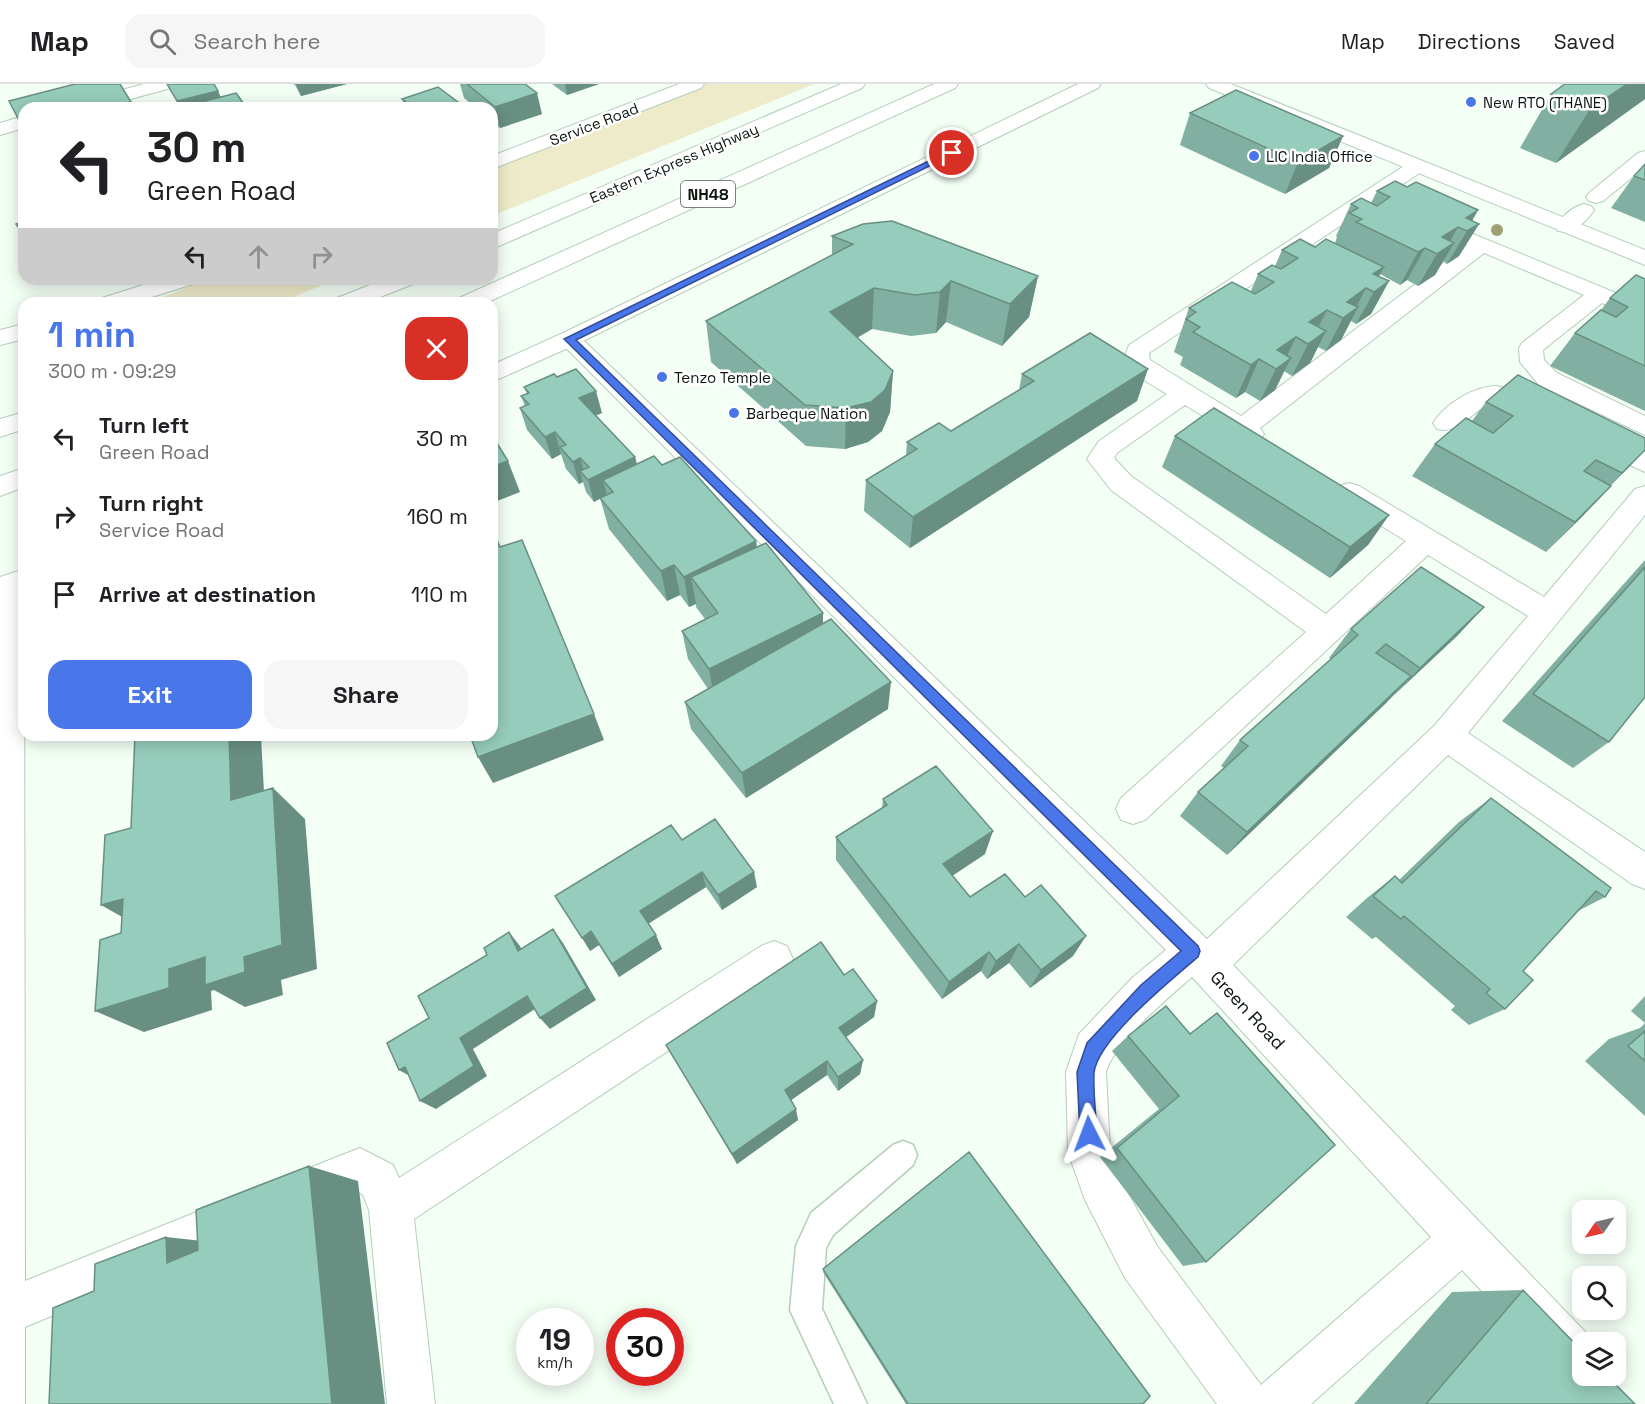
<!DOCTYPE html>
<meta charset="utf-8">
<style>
:root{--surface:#fff;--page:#f6f6f6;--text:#202124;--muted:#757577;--line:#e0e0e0;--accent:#4976e8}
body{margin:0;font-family:"Space Grotesk",sans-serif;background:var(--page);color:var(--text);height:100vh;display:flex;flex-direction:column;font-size:22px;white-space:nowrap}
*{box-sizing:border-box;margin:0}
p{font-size:20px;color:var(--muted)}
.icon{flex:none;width:33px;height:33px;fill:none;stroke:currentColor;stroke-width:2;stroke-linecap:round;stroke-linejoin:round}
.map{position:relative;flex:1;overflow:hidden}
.side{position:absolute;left:18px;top:213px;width:480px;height:444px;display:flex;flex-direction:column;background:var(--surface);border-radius:18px;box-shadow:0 3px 15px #0003}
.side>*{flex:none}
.hud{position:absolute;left:18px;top:18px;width:480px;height:183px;border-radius:18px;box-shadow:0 3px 15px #0003;background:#fff;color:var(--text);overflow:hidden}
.needle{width:39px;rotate:236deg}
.fabs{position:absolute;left:1572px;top:1116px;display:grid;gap:12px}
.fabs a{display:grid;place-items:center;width:54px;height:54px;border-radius:12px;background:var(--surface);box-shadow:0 3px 15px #0003;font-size:30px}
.speed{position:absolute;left:516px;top:1224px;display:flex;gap:12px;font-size:30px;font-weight:700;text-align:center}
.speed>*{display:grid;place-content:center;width:78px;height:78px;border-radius:50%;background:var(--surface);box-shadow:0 3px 15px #0003;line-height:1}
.speed small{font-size:15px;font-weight:400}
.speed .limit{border:9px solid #d22;background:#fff;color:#111}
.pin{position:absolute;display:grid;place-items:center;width:51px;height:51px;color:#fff;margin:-26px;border:3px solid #fff;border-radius:50%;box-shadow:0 2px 6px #0007}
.me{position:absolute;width:66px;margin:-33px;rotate:357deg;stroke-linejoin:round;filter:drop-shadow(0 0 4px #0008)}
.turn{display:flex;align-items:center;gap:21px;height:126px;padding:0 30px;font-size:27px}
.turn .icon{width:78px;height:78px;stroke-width:2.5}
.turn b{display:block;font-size:42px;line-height:51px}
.lanes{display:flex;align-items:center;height:57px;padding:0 30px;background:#0003;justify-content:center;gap:30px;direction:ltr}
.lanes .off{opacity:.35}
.round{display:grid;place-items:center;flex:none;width:63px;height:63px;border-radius:18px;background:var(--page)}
.head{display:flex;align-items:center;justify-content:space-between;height:102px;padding:0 30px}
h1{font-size:36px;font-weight:700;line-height:45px;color:var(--accent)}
.button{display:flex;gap:12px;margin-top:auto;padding:12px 30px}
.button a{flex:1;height:69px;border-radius:18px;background:var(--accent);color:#fff;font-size:24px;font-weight:700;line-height:69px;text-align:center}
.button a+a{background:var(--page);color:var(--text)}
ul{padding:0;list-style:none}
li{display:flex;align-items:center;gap:18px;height:78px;padding:0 30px}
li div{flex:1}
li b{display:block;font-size:22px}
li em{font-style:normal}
header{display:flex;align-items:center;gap:36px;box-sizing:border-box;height:84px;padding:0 30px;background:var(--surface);border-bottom:2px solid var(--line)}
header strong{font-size:28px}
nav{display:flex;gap:33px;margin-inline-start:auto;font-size:21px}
.search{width:420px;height:54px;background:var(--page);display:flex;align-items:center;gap:15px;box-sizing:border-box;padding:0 21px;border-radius:18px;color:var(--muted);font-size:22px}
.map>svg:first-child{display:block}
.green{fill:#edebc9}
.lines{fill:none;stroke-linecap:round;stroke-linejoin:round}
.lane-casing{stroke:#b4ceb8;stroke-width:3}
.street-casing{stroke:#b4ceb8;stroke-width:2}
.secondary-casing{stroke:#b4ceb8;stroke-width:2}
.highway-casing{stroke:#b4ceb8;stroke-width:2}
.lane{fill:#fff;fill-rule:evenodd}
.street{fill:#fff;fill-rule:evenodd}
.secondary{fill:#fff;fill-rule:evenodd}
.highway{fill:#fff;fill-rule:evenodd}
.tree{fill:#9fa070}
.wall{fill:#81afa1}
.shaded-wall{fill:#698f83}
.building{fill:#96ccbb;stroke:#698f83;stroke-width:1.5}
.route{fill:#4976e8;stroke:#2f4d97;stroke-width:1.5}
.poi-dot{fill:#4976e8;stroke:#fff;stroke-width:2}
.labels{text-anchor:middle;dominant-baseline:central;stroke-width:5;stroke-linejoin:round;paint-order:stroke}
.far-poi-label{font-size:15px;fill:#0c150e;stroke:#fff;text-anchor:start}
.far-street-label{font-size:15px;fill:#0c150e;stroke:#fff}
.shield{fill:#fff;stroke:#555b56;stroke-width:1.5}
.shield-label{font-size:16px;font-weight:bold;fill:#0c150e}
.street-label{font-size:18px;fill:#0c150e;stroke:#fff}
</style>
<header>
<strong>Map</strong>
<div class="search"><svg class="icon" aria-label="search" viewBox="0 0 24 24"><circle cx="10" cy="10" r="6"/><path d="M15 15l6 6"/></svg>Search here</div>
<nav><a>Map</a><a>Directions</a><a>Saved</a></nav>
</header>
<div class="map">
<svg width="1645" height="1320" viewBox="0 0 1645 1320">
<rect width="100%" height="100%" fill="#f3fef5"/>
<path class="green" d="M701 0H814L492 132V83Z
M208 195H337L279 219H148Z"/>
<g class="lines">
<g class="lane-casing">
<path id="lane" d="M903 1057 913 1061 917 1071 913 1081 833 1151 826 1164 822 1225 867 1320H834L790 1226 796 1162 811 1129 893 1061Z"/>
</g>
<g class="street-casing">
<path id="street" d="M144 0H174L171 4 98 24H68L70 20Z
M24 32V44L0 51V39Z
M1645 67V83L1603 117 1596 119 1589 117 1586 113 1589 109 1638 69Z
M1417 76 1424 78 1427 82 1424 86 1149 269 1150 276 1241 332 1467 161 1453 156 1450 151 1453 146 1461 145 1645 221V236L1602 219 1543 266 1544 276 1557 289 1645 332V351L1539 301 1520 278 1519 264 1522 259 1584 211 1484 169 1260 344 1264 350 1260 356 1251 359 1242 356 1185 321 1117 369 1114 374 1131 392 1326 530 1406 457 1339 416 1335 409 1339 402 1349 399 1359 402 1544 513 1635 405 1645 402V431L1468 649 1645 768V805L1632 800 1448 671 1233 881 1595 1258H1582V1292H1600L1599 1296 1582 1302 1565 1296 1462 1186 1311 1320H1217L1125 1194 1085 1116 1068 1068 1066 988 1079 950 1133 893 1166 866 557 255 561 250 569 248 577 250 1207 855 1434 642 1528 532 1428 471 1145 736 1133 740 1121 736 1116 725 1121 714 1306 548 1111 406 1087 375 1099 357 1167 310C1151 300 1131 292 1125 272L1129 261 1410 78ZM1192 893 1431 1153 1261 1301 1157 1162 1118 1091 1110 1068 1106 988C1114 959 1168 914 1192 893Z
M1584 120 1591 122 1594 126C1586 138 1574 150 1558 147L1555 142C1562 133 1573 122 1584 120Z
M1496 302C1513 306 1538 311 1548 326L1544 332C1524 337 1510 318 1490 319 1472 328 1458 351 1437 345L1433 339C1446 319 1473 303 1496 302Z
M1595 346 1645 368V388L1586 361 1582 355 1586 349Z
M10 491 20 494 24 501 25 1197 239 1111 254 1118 261 1133 254 1148 25 1243V1320H0V494Z
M774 857 787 862 793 875 787 888 414 1135 435 1320H387L369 1126 363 1111 357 1107 301 1130 286 1123 279 1108 286 1093 360 1064 393 1081 399 1094 761 862Z"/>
</g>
<g class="secondary-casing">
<path id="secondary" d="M679 0H704L701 4 492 85V72Z
M1078 0H1101L1098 4 577 260 492 298V281L561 250Z
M1206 0H1231L1645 166V181L1209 4Z
M162 195H196L193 200 133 219H98L102 214Z
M24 240V255L0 261V246Z
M24 485V508L0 516V493Z"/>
</g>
<g class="highway-casing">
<path id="highway" d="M841 0H865L862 4 492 165V150Z
M934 0H958L955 4 486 219H455L459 214Z
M385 195H416L413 200 365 219H333L337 214Z
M24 328V345L0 353V335Z
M24 384V403L0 412V392Z"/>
</g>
<use href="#lane" class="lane"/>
<use href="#street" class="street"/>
<use href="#secondary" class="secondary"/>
<use href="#highway" class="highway"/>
</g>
<circle class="tree" cx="1497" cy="146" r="6"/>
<path class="wall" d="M293 0H347L301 12 295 1Z
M460 0H525L542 30 500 44 492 37V24H476L464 14Z
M552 0H599L567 11Z
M1645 0V15L1556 79 1520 64 1551 10Z
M402 15 466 24H405Z
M1190 29 1343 52 1329 84 1285 110 1180 61Z
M1645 80V138L1611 124 1634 92Z
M1407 103 1478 126 1472 137 1479 140 1459 172 1447 180 1443 177 1435 191 1418 202 1407 196 1400 201 1380 190 1379 192 1389 197 1371 230 1356 240 1351 237 1341 256 1326 267 1318 263 1310 279 1292 292 1284 287 1275 306 1260 317 1245 308 1236 314 1180 281 1183 273 1174 268 1189 224 1251 207 1258 190 1275 182 1282 166 1315 163 1335 159 1337 153 1336 152 1351 120 1371 119 1377 107Z
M832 152 1038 192 1029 233 1002 262 946 238 936 249 911 252 872 245 857 254 893 287 890 328 882 347 868 358 845 365 806 362 711 278 706 237 832 171Z
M1645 195V327L1550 282 1575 249 1601 226 1610 214Z
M1022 290 1137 317 910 464 864 427 866 396 906 372 907 358 951 347 1019 306Z
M524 303 602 329 596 331 635 373 637 380 662 381 756 457 757 463 823 539 888 625 746 714 691 645 685 618 708 605 688 575 682 547 705 535 696 523V520L689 523 680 511 667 517 609 445 600 414 594 418 586 408 583 398 579 400 566 385 561 370 552 375 527 346 520 324 525 322 521 312 527 310Z
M1486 318 1645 366 1546 468 1412 392 1435 360 1472 337Z
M1175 352 1389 431 1368 461 1330 494 1162 383Z
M1645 476V613L1609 658 1573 684 1502 637Z
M1484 523 1457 552 1394 611 1385 620 1227 771 1180 732 1198 708 1224 684 1221 682 1240 656 1331 575 1329 574 1351 545Z
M1491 714 1605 813 1578 827 1523 887 1505 925 1469 941 1451 926 1455 922 1376 853 1372 855 1346 833 1367 814 1395 792 1399 796 1459 738Z
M883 715 985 770 952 792 970 813 1073 872 1030 904 1009 879 987 895 981 887 942 915 836 776V753L882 725Z
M682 756 757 803 722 826 706 803 648 840 662 865 619 893 599 861 590 867Z
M844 891 877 917 874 933 846 953 863 976 860 990 838 1007 827 991 791 1016 798 1036 737 1080 666 961Z
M1645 912V939L1631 927Z
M1217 929 1206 1178 1183 1182 1100 1073 1159 1025 1112 967 1128 952 1190 950Z
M1645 939V1032L1585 977 1609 955 1640 944Z
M823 1185 1143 1320H906L823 1188Z
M1523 1206 1635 1320H1354L1452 1208Z"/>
<path class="shaded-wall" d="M296 0H347L301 12Z
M565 0H599L567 11Z
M1627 0H1645V15L1556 79 1590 25Z
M218 7 226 24 198 19 201 24H180L177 17Z
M537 9 542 30 500 44 495 23Z
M131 18 135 24H108Z
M1343 52 1329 84 1285 110 1298 78Z
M1478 126 1466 147V134Z
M1479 140 1459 172 1447 180 1467 147Z
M1458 143 1446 164 1454 159 1435 191 1418 202 1437 170 1442 153Z
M1425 164 1407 196 1400 201 1418 168Z
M1384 183 1371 207 1366 204 1355 226 1358 223 1341 256 1326 267 1343 234 1347 218 1373 190Z
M1038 192 1029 233 1002 262 1010 220Z
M43 195H65L48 201Z
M951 197 946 238 936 249 940 208Z
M1389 197 1371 230 1356 240 1374 208Z
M874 204 872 245 830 269V228Z
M1327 226 1311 258 1326 247 1310 279 1292 292 1308 260 1309 238Z
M1296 253 1284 279 1291 274 1275 306 1260 317 1276 285 1277 266Z
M1259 275 1245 308 1236 314 1251 281Z
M1148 285 1137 317 910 464 913 433Z
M893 287 890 328 882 347 868 358 845 365 846 324Z
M596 307 602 329 585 336 579 314Z
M555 348 561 370 552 375 545 353Z
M1645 366 1622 390 1592 420 1622 389Z
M635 373 640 395 603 396 607 411 594 418 588 396Z
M580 374 586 393 580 387 583 398 579 400 573 378Z
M508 377 520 408 492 419V383Z
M1611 402 1582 433 1546 468 1575 438Z
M1389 431 1368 461 1330 494 1350 463Z
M756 457 759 487 691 493 696 520 689 523 684 493Z
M674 481 680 511 667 517 661 487Z
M1484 523 1457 552 1394 611 1420 584Z
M823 529V558L714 613 709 585Z
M1411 592 1385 620 1227 771 1247 748Z
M891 598 888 625 746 714 742 689Z
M594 630 604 656 493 699 478 673Z
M229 651 261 652 266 746 231 716Z
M273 704 305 735 317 885 281 896 283 911 245 923 214 906 211 907 212 926 144 948 95 927 169 885 205 873H244Z
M993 747 985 770 937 802 943 780Z
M702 788 706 803 646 841 640 827Z
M754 788 757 803 722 826 718 811Z
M123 815 147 847 101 821Z
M553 845 563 859 596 916 550 945 540 934Z
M591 847 599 861 590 867 582 854Z
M509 848 520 862 529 880 518 867Z
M656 851 662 865 619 893 612 880Z
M1086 852 1073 872 1030 904 1041 886Z
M1019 860 1009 879 987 895 996 877Z
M989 868 981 887 942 915 949 898Z
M527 912 538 923 473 965 487 992 436 1025 420 1017 460 954Z
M877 917 874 933 838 959 839 944Z
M863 976 860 990 838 1007V993Z
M827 977V991L787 1019 785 1006Z
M405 983 415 995 399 986Z
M796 1025 798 1036 737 1080 732 1070Z
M309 1082 358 1097 385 1320H332Z
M166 1153 230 1160 167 1179Z"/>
<path class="building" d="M75 0H120L131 18 108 24H24V46L9 17Z
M167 0H214L218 7 177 17Z
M467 0H525L537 9 495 23Z
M1565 0H1627L1590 25 1551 10Z
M438 3 466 24H414L402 15Z
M1236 6 1343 52 1298 78 1190 29Z
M236 9 247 24H202L198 19Z
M1645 80V96L1634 92Z
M1395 97 1407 103 1416 98 1478 126 1466 134 1479 140 1467 147 1458 143 1442 153 1454 159 1437 170 1425 164 1418 168 1356 138 1362 135 1349 129 1358 124 1351 120 1361 114 1377 122 1390 113 1377 107Z
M24 137V151L16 140Z
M892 137 1038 192 1010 220 951 197 940 208 915 211 874 204 830 228 893 287 885 306 871 318 846 324 805 321 706 237 853 160 832 152 863 140Z
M1300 155 1315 163 1326 155 1384 183 1373 190 1389 197 1374 208 1366 204 1347 218 1358 223 1343 234 1327 226 1309 238 1326 247 1308 260 1296 253 1277 266 1291 274 1276 285 1259 275 1251 281 1193 248 1200 243 1186 235 1196 228 1189 224 1232 198 1255 210 1274 198 1258 190 1272 181 1281 185 1298 174 1282 166Z
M1636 191 1645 195V282L1575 249 1601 226 1616 233 1628 223 1610 214Z
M1090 249 1148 285 913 433 866 396 917 365 907 358 939 339 951 347 1034 297 1022 290Z
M576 285 596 307 579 314 635 373 588 396 580 387 589 383 580 374 573 378 560 363 566 361 555 348 545 353 520 324 529 320 521 312 529 309 524 303 554 290 557 293Z
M1518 291 1645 354V366L1622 389 1596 376 1584 387 1611 402 1575 438 1435 360 1466 334 1493 349 1513 332 1486 318Z
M1214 324 1389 431 1350 463 1175 352Z
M492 351 508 377 492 383Z
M654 372 662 381 680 373 756 457 684 493 674 481 661 487 600 414 613 408 603 396Z
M497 456 500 463 522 456 594 630 478 673 470 651H492V458Z
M766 459 823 529 709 585 682 547 718 529 691 493Z
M1421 483 1484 523 1420 584 1386 560 1376 569 1411 592 1247 748 1198 708 1248 662 1240 656 1358 551 1351 545Z
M1645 483V613L1609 658 1533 610Z
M831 535 891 598 742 689 685 618Z
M135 651H229L231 716 273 704 282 861 244 873 245 888 205 901V873L169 885V904L95 927 100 856 121 849 123 815 101 821 105 751 131 744Z
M936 682 993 747 943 780 970 813 1005 790 1025 813 1041 801 1086 852 1041 886 1019 860 996 877 989 868 949 898 836 753 887 721 883 715Z
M1491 714 1611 804 1605 813 1596 807 1523 887 1533 896 1505 925 1486 909 1490 905 1404 832 1401 835 1373 812 1395 792 1402 799Z
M715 735 754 788 718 811 702 788 640 827 656 851 612 880 591 847 582 854 555 812 671 741 682 756Z
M553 845 587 904 540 934 527 912 460 954 474 982 420 1017 405 983 399 986 387 959 429 934 418 912 487 871 484 864 509 848 518 867Z
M821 858 844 891 853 885 877 917 839 944 863 976 838 993 827 977 785 1006 796 1025 732 1070 666 961Z
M1166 922 1190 950 1217 929 1335 1061 1206 1178 1117 1064 1179 1012 1128 952Z
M1645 947V977L1628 962Z
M969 1068 1150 1312 1143 1320H908L823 1185Z
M309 1082 332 1320H49L53 1224 94 1207 95 1180 166 1153 167 1179 198 1166 196 1126Z
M1523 1206 1582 1267V1292H1607L1635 1320H1426Z"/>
<path class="route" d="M949 67 956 69 576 256 1198 862 1200 867 1198 873C1172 895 1097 956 1094 989 1093 1009 1096 1030 1097 1050L1095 1056 1089 1058 1082 1056 1080 1050 1077 988 1087 959 1141 901 1181 867 564 255Z"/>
<g class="poi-dot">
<circle cx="1471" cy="18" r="6"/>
<circle cx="1254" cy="72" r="6"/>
<circle cx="662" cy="293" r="6"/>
<circle cx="734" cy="329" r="6"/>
</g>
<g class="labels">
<g class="far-poi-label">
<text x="1483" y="18">New RTO (THANE)</text>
<text x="1266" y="72">LIC India Office</text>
<text x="674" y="293">Tenzo Temple</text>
<text x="746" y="329">Barbeque Nation</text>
</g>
<g class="far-street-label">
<text transform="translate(594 40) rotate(-21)">Service Road</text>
<text transform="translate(674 79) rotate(-23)">Eastern Express Highway</text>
</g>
<rect class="shield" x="681" y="97" width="54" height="26" rx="4.5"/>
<g class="shield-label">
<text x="708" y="110">NH48</text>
</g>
<g class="street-label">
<text transform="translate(1248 926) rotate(47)">Green Road</text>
</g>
</g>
</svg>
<div class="fabs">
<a><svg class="needle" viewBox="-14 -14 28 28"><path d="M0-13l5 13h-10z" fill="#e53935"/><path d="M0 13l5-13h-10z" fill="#757577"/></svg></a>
<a><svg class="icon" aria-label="search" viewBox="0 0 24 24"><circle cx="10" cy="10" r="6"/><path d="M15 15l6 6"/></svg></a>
<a><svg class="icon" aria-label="layers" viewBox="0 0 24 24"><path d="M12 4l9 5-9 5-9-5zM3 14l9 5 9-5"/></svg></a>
</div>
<div class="speed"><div>19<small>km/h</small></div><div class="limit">30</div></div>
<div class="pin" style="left:952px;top:69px;background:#d93025"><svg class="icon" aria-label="arrive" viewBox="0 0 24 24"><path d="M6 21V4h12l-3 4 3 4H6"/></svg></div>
<svg class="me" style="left:1089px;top:1050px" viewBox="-20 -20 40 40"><path d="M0-17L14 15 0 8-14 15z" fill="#4976e8" stroke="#fff" stroke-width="4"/></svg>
<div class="hud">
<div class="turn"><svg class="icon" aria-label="left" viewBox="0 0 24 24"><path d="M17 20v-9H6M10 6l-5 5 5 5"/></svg><div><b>30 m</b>Green Road</div></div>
<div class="lanes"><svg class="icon" aria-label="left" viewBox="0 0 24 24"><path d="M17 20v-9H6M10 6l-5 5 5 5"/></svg><svg class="icon off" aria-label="ahead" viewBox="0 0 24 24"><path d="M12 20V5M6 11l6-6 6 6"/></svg><svg class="icon off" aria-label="right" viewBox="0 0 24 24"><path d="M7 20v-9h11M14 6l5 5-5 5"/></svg></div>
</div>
<section class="side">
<div class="head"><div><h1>1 min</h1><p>300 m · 09:29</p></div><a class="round" style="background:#d93025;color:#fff"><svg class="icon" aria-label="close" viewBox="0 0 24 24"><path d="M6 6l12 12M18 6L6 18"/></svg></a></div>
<ul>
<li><svg class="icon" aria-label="left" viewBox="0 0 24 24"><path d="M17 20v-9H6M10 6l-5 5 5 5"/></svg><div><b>Turn left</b><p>Green Road</p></div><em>30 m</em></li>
<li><svg class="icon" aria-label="right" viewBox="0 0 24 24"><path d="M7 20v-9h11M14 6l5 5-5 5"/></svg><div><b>Turn right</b><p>Service Road</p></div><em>160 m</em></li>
<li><svg class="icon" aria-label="arrive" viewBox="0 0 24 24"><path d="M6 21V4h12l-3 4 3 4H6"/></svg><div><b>Arrive at destination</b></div><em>110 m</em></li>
</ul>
<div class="button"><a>Exit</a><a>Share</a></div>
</section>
</div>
